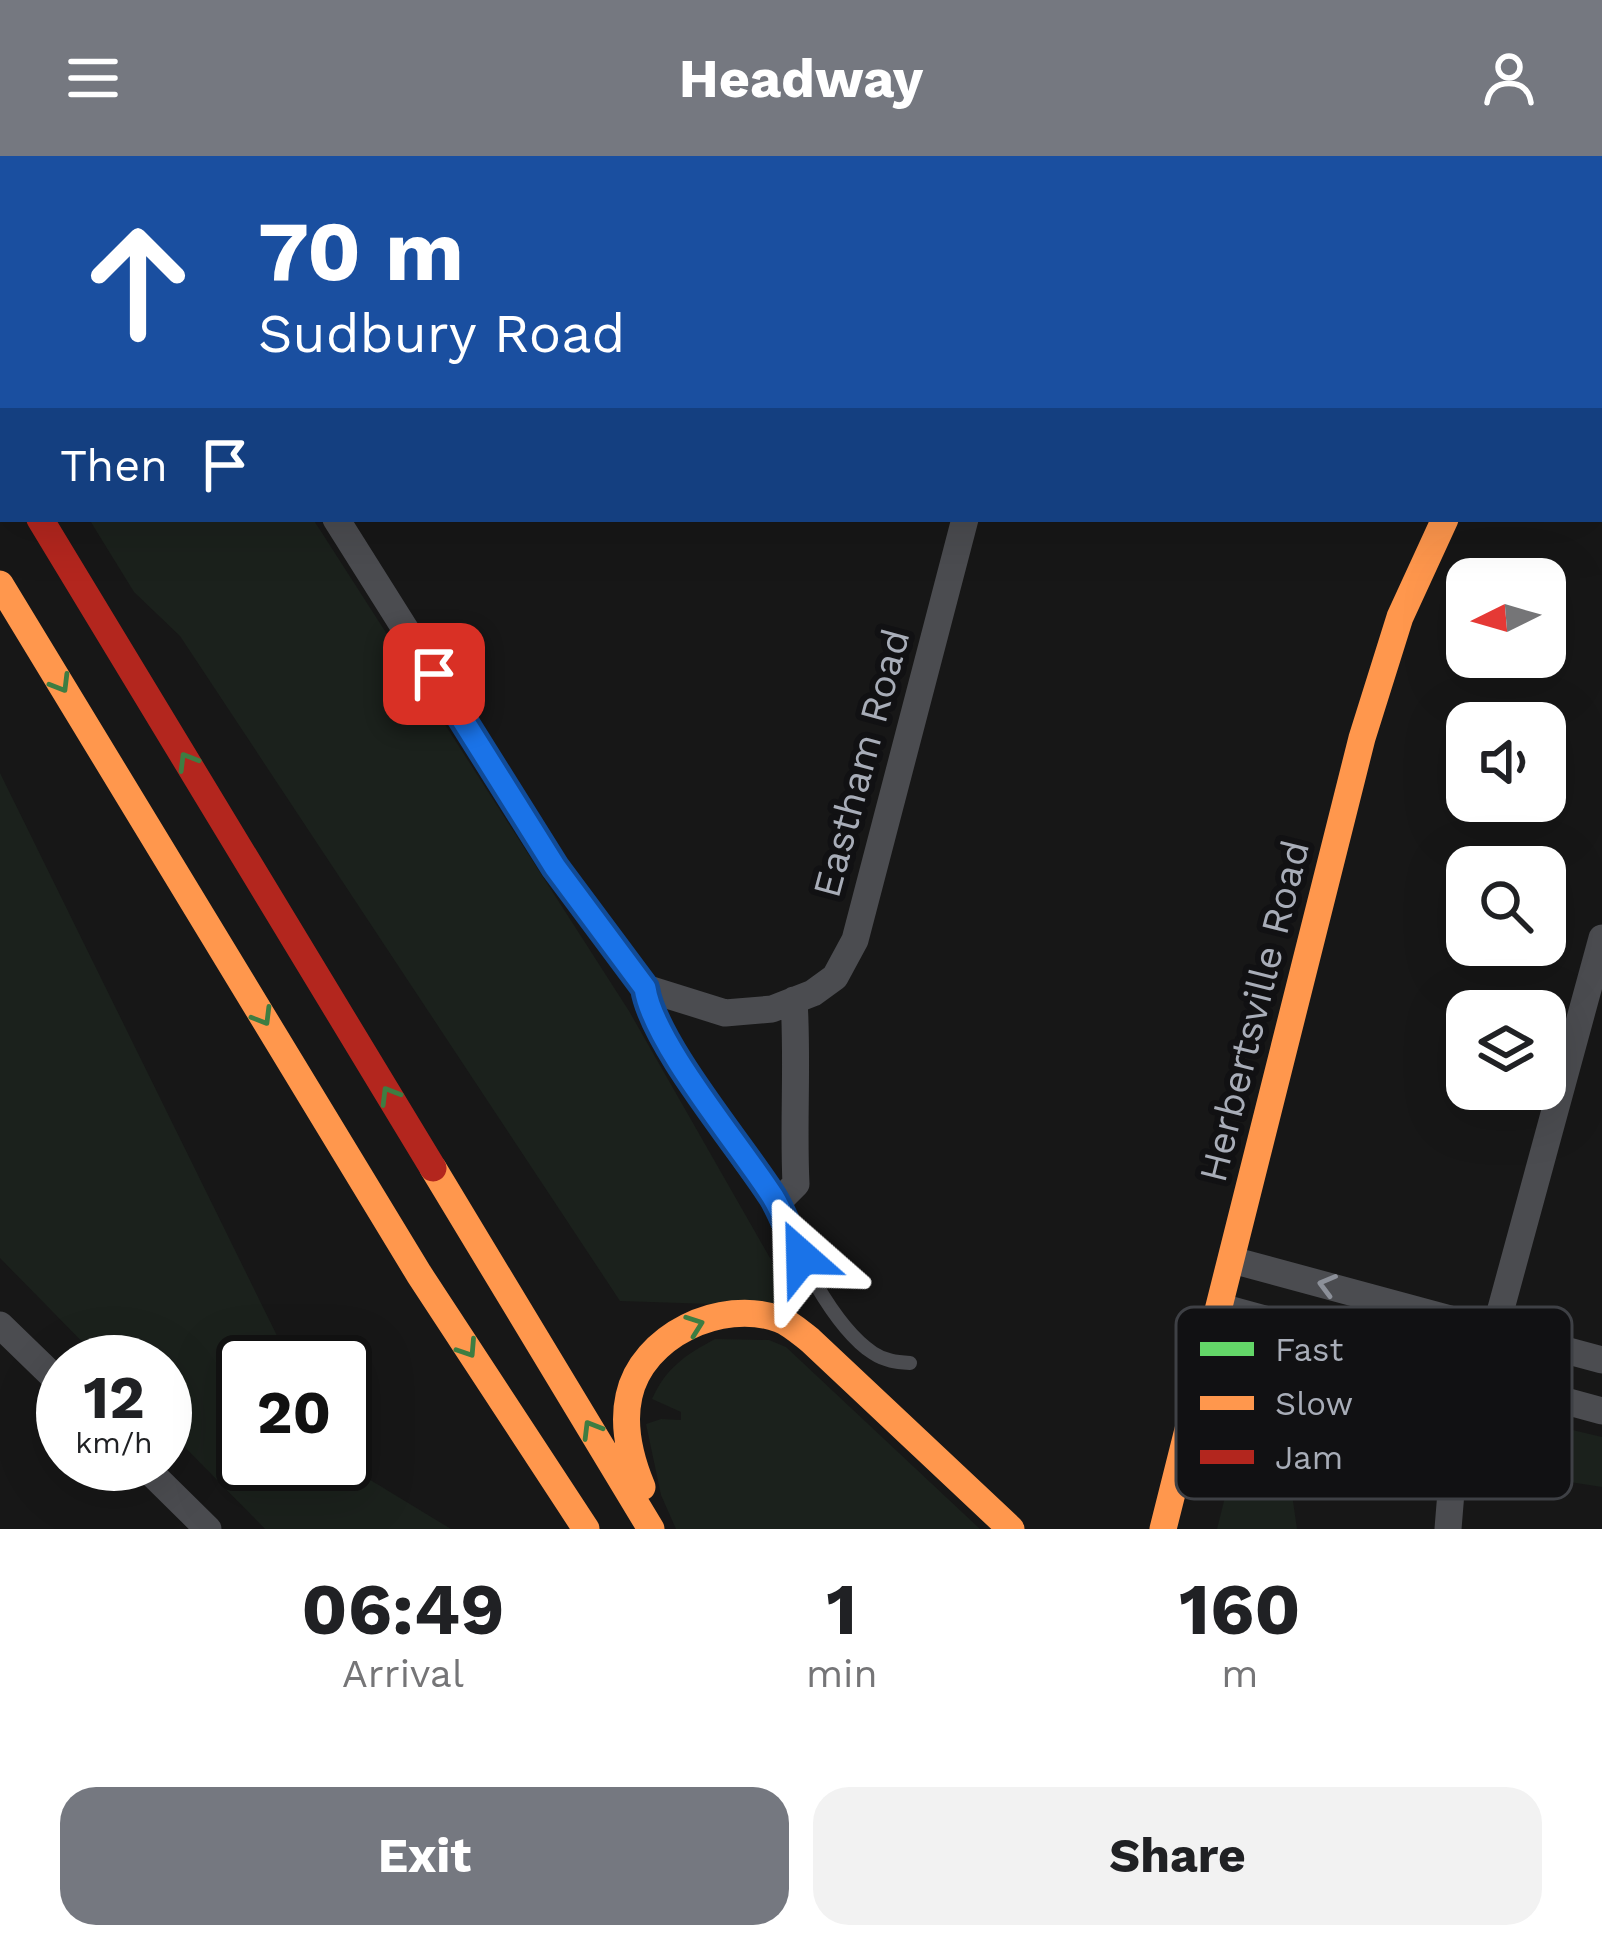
<!DOCTYPE html>
<style>
:root{--surface:#fff;--page:#f2f2f2;--text:#202124;--muted:#757577;--accent:#757880}
body{margin:0;font-family:"Work Sans",sans-serif;background:var(--page);color:var(--text);height:100vh;display:flex;flex-direction:column;font-size:45px;white-space:nowrap}
*{box-sizing:border-box;margin:0}
p{font-size:39px;color:var(--muted)}
.icon{flex:none;width:66px;height:66px;fill:none;stroke:currentColor;stroke-width:2;stroke-linecap:round;stroke-linejoin:round}
.map{position:relative;height:1373px;overflow:hidden}
.drawer{display:flex;flex-direction:column;background:var(--surface);flex:1}
.drawer>*{flex:none}
.banner{position:absolute;left:0px;top:0px;width:1602px;height:366px;box-shadow:0 12px 48px #0002;background:#1a4fa0;color:#fff;overflow:hidden}
.needle{width:78px;rotate:265deg}
.tools{position:absolute;left:1446px;top:402px;display:grid;gap:24px}
.tools a{display:grid;place-items:center;width:120px;height:120px;border-radius:24px;background:var(--surface);box-shadow:0 12px 48px #0002;font-size:60px}
.speed{position:absolute;left:36px;top:1179px;display:flex;gap:24px;font-size:60px;font-weight:700;text-align:center}
.speed>*{display:grid;place-content:center;width:156px;height:156px;border-radius:50%;background:var(--surface);box-shadow:0 12px 48px #0002;line-height:1}
.speed small{font-size:30px;font-weight:400}
.speed .limit{border:6px solid #111;border-radius:18px;background:#fff;color:#111}
.pin{position:absolute;display:grid;place-items:center;width:102px;height:102px;color:#fff;margin:-51px;border-radius:24px;box-shadow:0 6px 18px #0006}
.me{position:absolute;width:132px;margin:-66px;rotate:335deg;stroke-linejoin:round;filter:drop-shadow(0 0 9px #0008)}
.turn{display:flex;align-items:center;gap:42px;height:252px;padding:0 60px;font-size:54px}
.turn .icon{width:156px;height:156px;stroke-width:2.5}
.turn b{display:block;font-size:84px;line-height:102px}
.then{display:flex;align-items:center;height:114px;padding:0 60px;background:#0003;gap:24px;font-size:45px}
.eta{display:flex;justify-content:space-evenly;align-items:center;height:204px;text-align:center}
.eta b{font-size:72px;font-weight:700;line-height:84px}
.action{display:flex;gap:24px;margin-top:auto;padding:24px 60px}
.action a{flex:1;height:138px;border-radius:36px;background:var(--accent);color:#fff;font-size:48px;font-weight:700;line-height:138px;text-align:center}
.action a+a{background:var(--page);color:var(--text)}
header{display:flex;justify-content:space-between;align-items:center;height:156px;padding:0 60px;background:var(--accent);color:#fff;font-size:54px;font-weight:700}
.map>svg:first-child{display:block}
.green{fill:#1b211c}
.lines{fill:none;stroke-linecap:round;stroke-linejoin:round}
.lane{stroke:#4b4c50;stroke-width:14}
.street{stroke:#4b4c50;stroke-width:27}
.fast{stroke:#63d668;stroke-width:27}
.slow{stroke:#ff974d;stroke-width:27}
.jam{stroke:#b3261e;stroke-width:27}
.oneway{stroke:#3e7d42}
.oneway2{stroke:#8c9099}
.route-casing{stroke:#114b97;stroke-width:30}
.route{stroke:#1a73e8;stroke-width:21}
.labels{text-anchor:middle;dominant-baseline:central;stroke-width:12;stroke-linejoin:round;paint-order:stroke}
.street-label{font-size:39px;fill:#a8adb8;stroke:#111113}
.key{fill:#111113;stroke:#3e4045;stroke-width:3}
.key-label{font-size:33px;fill:#a8adb8}
</style>
<header><svg class="icon" aria-label="menu" viewBox="0 0 24 24"><path d="M4 6h16M4 12h16M4 18h16"/></svg>Headway<svg class="icon" aria-label="person" viewBox="0 0 24 24"><circle cx="12" cy="8" r="4"/><path d="M4 21q1-7 8-7t8 7"/></svg></header>
<div class="map">
<svg width="1602" height="1373" viewBox="0 0 1602 1373">
<rect width="100%" height="100%" fill="#171717"/>
<path class="green" d="M0 0H140L3 3V217Z
M89 363H313L629 855 798 1151 620 1145 180 480 134 436Z
M0 617 290 1206H243V1308H344L451 1373H265L165 1271V1206H102L0 1102Z
M715 1183 769 1184 786 1191 980 1373H676L661 1339 646 1268 661 1263 681 1264V1256L652 1243C666 1212 685 1199 715 1183Z
M1257 1213H1319L1287 1303 1297 1373H1217Z
M1509 1259 1602 1281V1331L1492 1314Z"/>
<g class="lines">
<path class="lane" d="M777 1047C794 1092 833 1171 873 1197 885 1205 896 1206 910 1207"/>
<path class="street" d="M159 0 160 3
M1245 0 1249 3
M1199 3 1201 0
M1599 101 1602 100
M336 363 555 711 645 832C653 885 743 998 777 1047L796 1028C793 967 798 906 794 844
M645 832 725 857 772 853 813 837 835 821 855 784 965 363
M1232 1104 1602 1204
M1221 1151 1602 1255
M0 1169 63 1230
M142 1308 208 1373
M1448 1373 1451 1336 1602 782"/>
<path class="fast" d="M0 297 3 302"/>
<path class="slow" d="M1599 126 1602 121
M0 428 419 1118 586 1373
M433 1012 651 1373
M642 1331C630 1302 622 1271 629 1240 642 1180 721 1142 779 1163 790 1167 801 1177 810 1184L1011 1373
M1163 1373 1362 582 1400 461 1445 363"/>
<path class="jam" d="M40 363 433 1012"/>
</g>
<defs><path id="oneway-chevron" d="M-2-3.5L2.5 0L-2 3.5" fill="none" stroke-width="1.6" stroke-linecap="round" stroke-linejoin="round" transform="scale(3)"/></defs>
<g class="oneway">
<use href="#oneway-chevron" transform="translate(61 528) rotate(59)"/>
<use href="#oneway-chevron" transform="translate(187 605) rotate(-121)"/>
<use href="#oneway-chevron" transform="translate(263 861) rotate(59)"/>
<use href="#oneway-chevron" transform="translate(389 939) rotate(-121)"/>
<use href="#oneway-chevron" transform="translate(695 1169) rotate(-20)"/>
<use href="#oneway-chevron" transform="translate(468 1193) rotate(57)"/>
<use href="#oneway-chevron" transform="translate(591 1273) rotate(-121)"/>
</g>
<use class="oneway2" href="#oneway-chevron" transform="translate(1327 1129) rotate(-165)"/>
<g class="lines">
<g class="route-casing">
<path id="route" d="M434 518 555 711 645 832C653 887 740 989 773 1041 784 1059 791 1082 802 1101"/>
</g>
<use href="#route" class="route"/>
</g>
<g class="labels">
<g class="street-label">
<text transform="translate(861 607) rotate(-75)">Eastham Road</text>
<text transform="translate(1254 855) rotate(-76)">Herbertsville Road</text>
</g>
</g>
<rect x="1176" y="1151" width="396" height="192" rx="18" class="key"/>
<rect x="1200" y="1186" width="54" height="14" fill="#63d668"/>
<rect x="1200" y="1240" width="54" height="14" fill="#ff974d"/>
<rect x="1200" y="1294" width="54" height="14" fill="#b3261e"/>
<g class="key-label">
<text x="1275" y="1205">Fast</text>
<text x="1275" y="1259">Slow</text>
<text x="1275" y="1313">Jam</text>
</g>
</svg>
<div class="tools">
<a><svg class="needle" viewBox="-14 -14 28 28"><path d="M0-13l5 13h-10z" fill="#e53935"/><path d="M0 13l5-13h-10z" fill="#757577"/></svg></a>
<a><svg class="icon" aria-label="sound" viewBox="0 0 24 24"><path d="M4 9h4l5-4v14l-5-4H4zM17 9q2 3 0 6"/></svg></a>
<a><svg class="icon" aria-label="search" viewBox="0 0 24 24"><circle cx="10" cy="10" r="6"/><path d="M15 15l6 6"/></svg></a>
<a><svg class="icon" aria-label="layers" viewBox="0 0 24 24"><path d="M12 4l9 5-9 5-9-5zM3 14l9 5 9-5"/></svg></a>
</div>
<div class="speed"><div>12<small>km/h</small></div><div class="limit">20</div></div>
<div class="pin" style="left:434px;top:518px;background:#d93025"><svg class="icon" aria-label="arrive" viewBox="0 0 24 24"><path d="M6 21V4h12l-3 4 3 4H6"/></svg></div>
<svg class="me" style="left:802px;top:1101px" viewBox="-20 -20 40 40"><path d="M0-17L14 15 0 8-14 15z" fill="#1a73e8" stroke="#fff" stroke-width="4"/></svg>
<div class="banner">
<div class="turn"><svg class="icon" aria-label="ahead" viewBox="0 0 24 24"><path d="M12 20V5M6 11l6-6 6 6"/></svg><div><b>70 m</b>Sudbury Road</div></div>
<div class="then">Then<svg class="icon" aria-label="arrive" viewBox="0 0 24 24"><path d="M6 21V4h12l-3 4 3 4H6"/></svg></div>
</div>
</div>
<section class="drawer">
<div class="eta">
<div><b>06:49</b><p>Arrival</p></div>
<div><b>1</b><p>min</p></div>
<div><b>160</b><p>m</p></div>
</div>
<div class="action"><a>Exit</a><a>Share</a></div>
</section>
